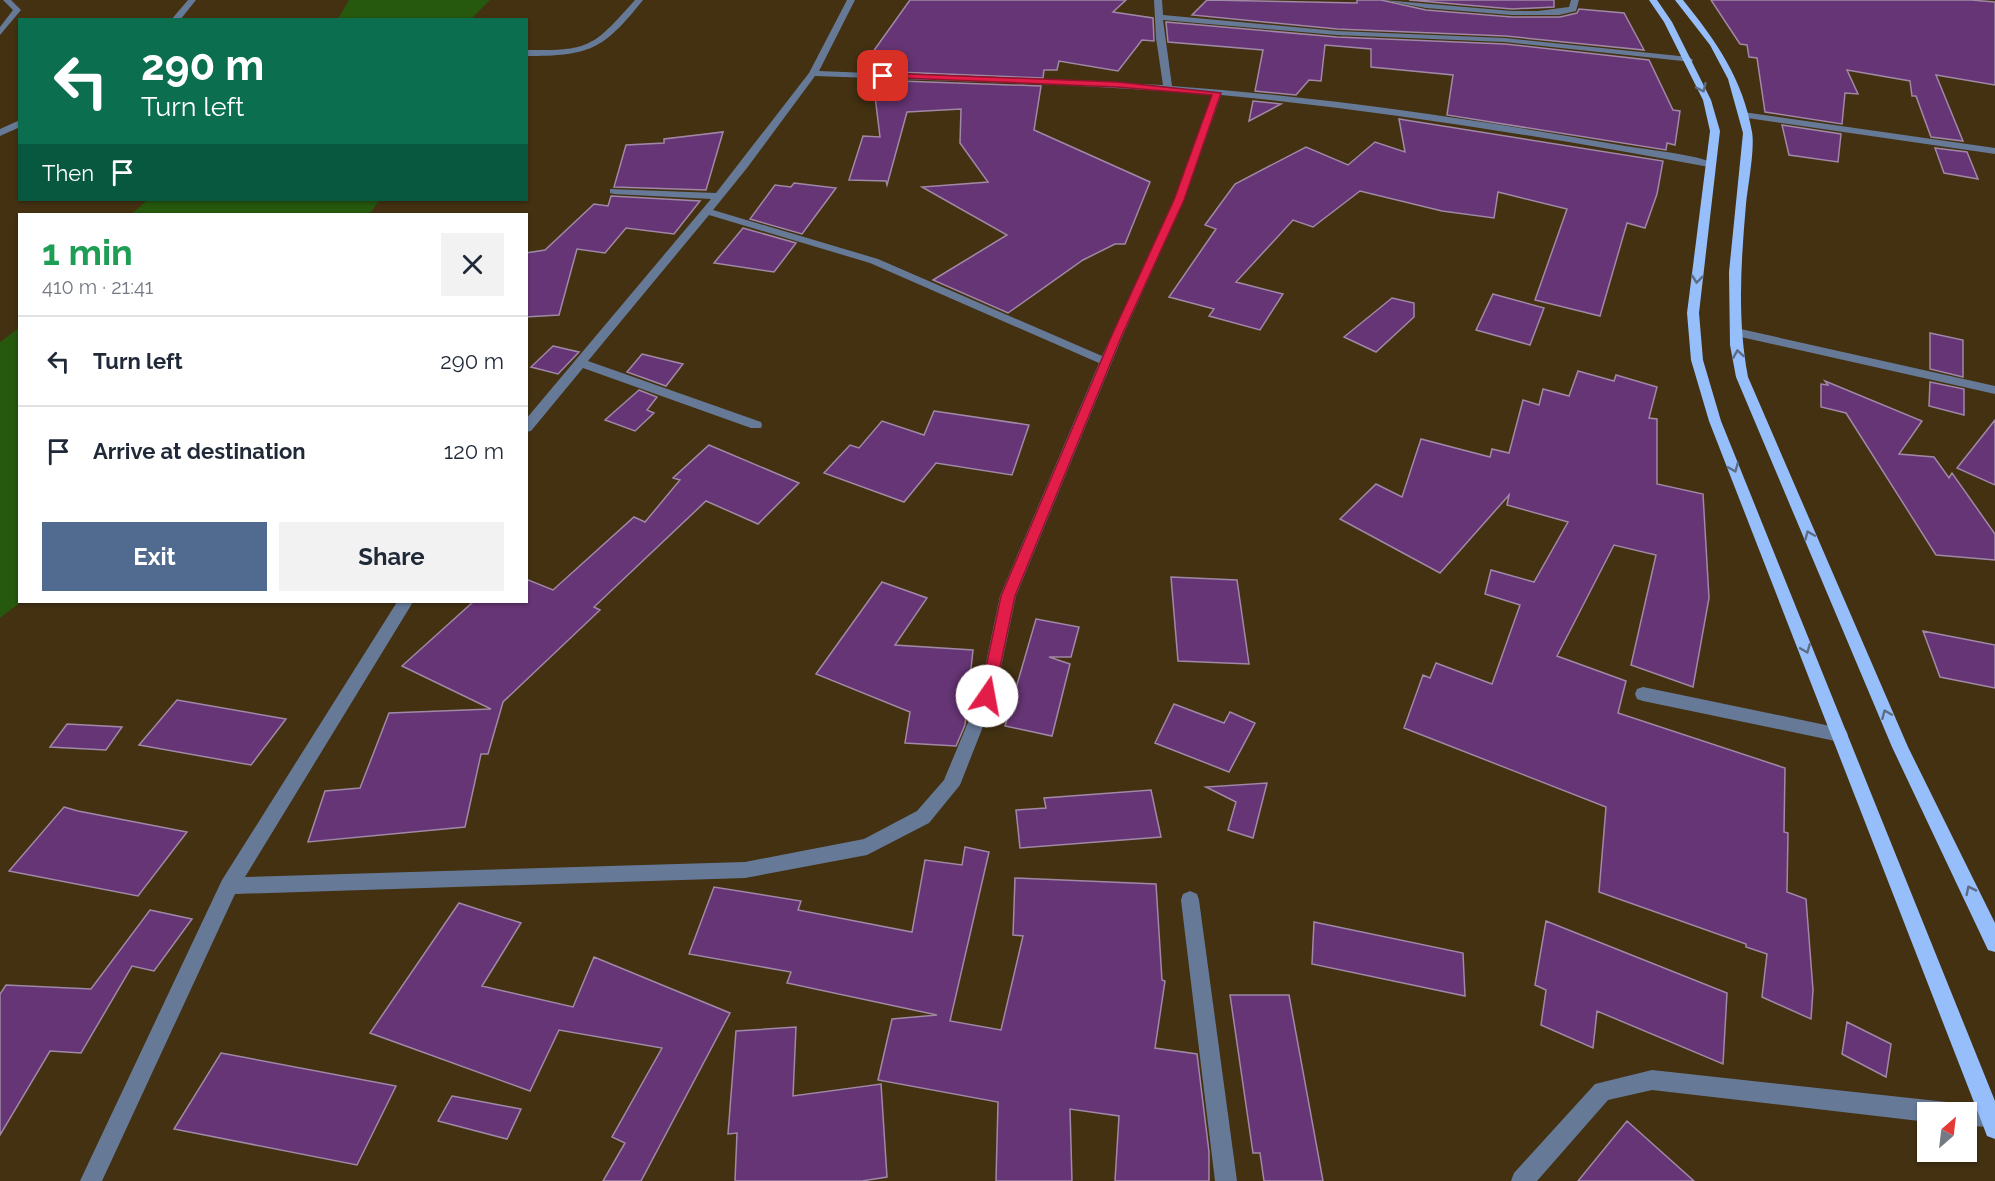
<!DOCTYPE html>
<meta charset="utf-8">
<style>
:root{--surface:#fff;--page:#f2f2f3;--text:#1f2937;--muted:#747a83;--line:#e0e1e3;--accent:#506a90}
body{margin:0;font-family:Raleway,sans-serif;background:var(--page);color:var(--text);height:100vh;display:flex;flex-direction:column;font-size:22px;white-space:nowrap}
*{box-sizing:border-box;margin:0}
p{font-size:20px;color:var(--muted)}
.icon{flex:none;width:33px;height:33px;fill:none;stroke:currentColor;stroke-width:2;stroke-linecap:round;stroke-linejoin:round}
.map{position:relative;flex:1;overflow:hidden}
.sheet{position:absolute;left:18px;top:213px;width:510px;height:390px;display:flex;flex-direction:column;background:var(--surface);border-radius:0px;box-shadow:0 2px 4px #0004}
.sheet>*{flex:none}
.banner{position:absolute;left:18px;top:18px;width:510px;height:183px;border-radius:0px;box-shadow:0 2px 4px #0004;background:#0b6e4f;color:#fff;overflow:hidden}
.needle{width:39px;rotate:28deg}
.buttons{position:absolute;left:1917px;top:1102px;display:grid;gap:12px}
.buttons a{display:grid;place-items:center;width:60px;height:60px;border-radius:0px;background:var(--surface);box-shadow:0 2px 4px #0004;font-size:30px}
.pin{position:absolute;display:grid;place-items:center;width:51px;height:51px;color:#fff;margin:-26px;border-radius:12px;box-shadow:0 3px 9px #0006}
.me{position:absolute;width:66px;margin:-33px;rotate:12deg;stroke-linejoin:round;filter:drop-shadow(0 0 4px #0008)}
.turn{display:flex;align-items:center;gap:21px;height:126px;padding:0 24px;font-size:27px}
.turn .icon{width:78px;height:78px;stroke-width:2.5}
.turn b{display:block;font-size:42px;line-height:51px}
.then{display:flex;align-items:center;height:57px;padding:0 24px;background:#0003;gap:12px;font-size:22px}
.round{display:grid;place-items:center;flex:none;width:63px;height:63px;border-radius:0px;background:var(--page)}
.head{display:flex;align-items:center;justify-content:space-between;height:102px;padding:0 24px}
h1{font-size:36px;font-weight:700;line-height:45px;color:#1e9e55}
.action{display:flex;gap:12px;margin-top:auto;padding:12px 24px}
.action a{flex:1;height:69px;border-radius:0px;background:var(--accent);color:#fff;font-size:24px;font-weight:700;line-height:69px;text-align:center}
.action a+a{background:var(--page);color:var(--text)}
ul{padding:0;list-style:none}
li{display:flex;align-items:center;gap:18px;height:90px;padding:0 24px;border-top:2px solid var(--line)}
li div{flex:1}
li b{display:block;font-size:22px}
li em{font-style:normal}
.map>svg:first-child{display:block}
.water{fill:#26580e}
.building{fill:#663575;stroke:#a088a7;stroke-width:1.5}
.lines{fill:none;stroke-linecap:round;stroke-linejoin:round}
.minor{fill:#667a98;fill-rule:evenodd}
.major{fill:#95befb;fill-rule:evenodd}
.oneway{stroke:#5c6c84}
.route{fill:#e11d48;stroke:#92132f;stroke-width:1.5}
</style>
<div class="map">
<svg width="1995" height="1181" viewBox="0 0 1995 1181">
<rect width="100%" height="100%" fill="#433112"/>
<path class="water" d="M349 0H490L471 19H338Z
M147 200H380L369 214H132Z
M19 328 21 602 0 618V342Z"/>
<path class="building" d="M910 0H1126L1113 12 1153 18 1154 41 1142 40 1118 71 1059 61 1057 70H1044L1043 78 872 71 870 56Z
M1207 0 1357 3V0H1381L1426 10 1512 17H1560L1577 13 1579 9 1624 13 1644 50 1505 36 1337 29 1192 15Z
M1409 0H1554V7L1512 9Z
M1711 0H1971L1995 2V85L1936 75 1963 141 1931 137 1916 96H1912L1910 81 1847 70 1858 94 1845 93 1842 124 1765 112 1757 58 1749 57 1747 45 1740 44Z
M1166 22 1337 37 1505 44 1649 60 1673 110 1680 111 1675 145 1667 143 1666 150 1447 115 1453 75 1371 67V49L1325 45 1321 81 1309 80 1296 95 1255 91 1263 50 1168 42Z
M873 80 1041 86 1034 130 1150 182 1125 244H1115L1083 260 1008 313 933 280 1007 235 922 187 988 182 960 143 961 109 907 112 887 185 886 181 849 180 863 136 880 137Z
M1253 101 1281 104 1249 121Z
M1399 119 1663 161 1657 194 1645 228 1627 223 1600 316 1535 300 1567 209 1498 192 1494 218 1442 211 1360 191 1313 227 1293 220 1236 282 1283 294 1260 330 1209 316 1214 309 1169 297 1216 229 1205 225 1235 184 1306 147 1348 165 1375 142 1405 152Z
M1782 125 1841 134 1838 162 1789 155Z
M723 132 706 190 614 187 626 145 664 143V139Z
M1935 148 1967 152 1978 179 1944 173Z
M794 183 836 188 802 234 750 219 775 185 791 187Z
M611 196 700 201 674 234 626 228 605 253 577 249 559 315 526 317V253L545 250 594 204 608 206Z
M743 228 796 243 774 272 714 263Z
M1493 294 1544 308 1530 345 1476 330Z
M1392 298 1414 303V317L1376 352 1344 337Z
M1930 333 1963 340V377L1930 369Z
M553 346 579 352 558 374 531 367Z
M642 354 683 364 666 386 627 372Z
M1578 371 1614 381 1616 375 1657 387 1649 418 1657 419V484L1703 494 1709 598 1693 687 1631 665 1656 555 1614 545 1557 656 1626 681 1618 713 1785 768 1784 832 1788 833 1787 892 1806 899 1813 990 1811 1019 1762 997 1767 954 1746 947V944L1599 892 1606 807 1404 728 1423 675 1430 678 1436 663 1492 684 1520 605 1485 594 1491 570 1534 582 1568 522 1507 505 1509 495 1440 573 1340 519 1376 484 1402 497 1421 439 1490 457 1492 449 1509 453 1523 400 1539 405 1543 389 1569 396Z
M1825 381 1922 421 1899 454 1934 457 1949 478 1952 473 1995 534V560L1936 555 1846 413 1821 407V384L1828 385Z
M1930 382 1964 389V415L1929 406Z
M639 390 657 397 647 410 654 413 635 431 605 420Z
M934 411 1029 425 1012 475 936 463 904 502 824 473 850 445 859 448 882 421 924 435Z
M1995 420V485L1957 468Z
M709 445 799 483 758 524 706 501 594 607 600 610 503 702 488 754H481L465 827 308 842 325 791 360 788 389 713 491 709 402 666 473 602H526V579L553 590 634 517 645 522 680 480 673 478Z
M1171 577 1237 580 1249 664 1178 661Z
M882 582 927 598 895 645 973 650 965 725 956 746 905 743 910 712 816 674Z
M1036 619 1079 627 1071 657H1049L1070 664 1052 736 1005 726Z
M1923 631 1995 645V688L1940 677Z
M177 700 286 719 251 765 139 745Z
M1174 704 1224 723 1230 712 1255 723 1229 772 1155 743Z
M67 724 122 727 106 750 50 747Z
M1267 783 1253 838 1228 830 1236 802 1206 787Z
M1151 790 1161 837 1020 848 1016 810 1046 808 1044 798Z
M64 807 78 811 187 832 138 896 9 871Z
M965 847 989 852 950 1021 1001 1030 1023 936 1013 935 1015 878 1156 884 1162 980 1165 981 1155 1048 1197 1054 1209 1152V1181H1115L1119 1116 1070 1109 1072 1181H996L998 1102 878 1080 892 1019 937 1015 787 983 791 972 689 954 714 887 801 901 798 910 912 932 925 860 962 865Z
M459 903 521 923 482 986 573 1007 594 957 730 1013 641 1181H603L625 1143 612 1137 662 1048 559 1030 530 1091 370 1033Z
M150 910 192 919 154 971 132 966 81 1053 50 1051 0 1135V994L6 985 91 989Z
M1546 921 1727 993 1723 1064 1597 1011 1593 1048 1541 1025 1546 990 1535 985Z
M1314 922 1463 953 1465 996 1312 964Z
M1230 995H1289L1323 1181H1264L1260 1153H1253Z
M1847 1022 1891 1044 1886 1077 1842 1054Z
M796 1027 793 1096 881 1084 887 1177 862 1181H735L737 1133 728 1134 736 1031Z
M221 1053 396 1086 357 1165 174 1129Z
M452 1096 521 1109 507 1139 438 1121Z
M1627 1121 1694 1181H1578Z"/>
<g class="lines">
<path class="minor" d="M3 0H11L21 10 0 35V27L13 10Z
M188 0H196L180 20H171Z
M635 0H643C603 50 590 56 526 56V50C590 51 593 47 635 0Z
M847 0H855L819 71 1163 85 1156 38 1154 0H1162L1163 15 1337 31 1505 38 1689 57 1693 60 1692 62 1505 42 1337 35 1163 20 1172 86C1324 97 1475 119 1625 146 1643 149 1702 155 1714 164L1709 167C1547 137 1385 111 1221 95L1184 200 1123 335 1016 596 995 696 960 785 929 823 867 855 745 878 235 894 102 1181H80L222 880 397 602H413L245 877 745 862 864 839 917 811 944 780 979 696 1000 596 1099 363 870 263 709 215 588 361 761 422 762 425 761 428H751L583 368 531 431 526 432V419L711 199 614 194 610 193V189L716 193 809 73ZM815 76 1065 85 1212 94 1174 200 1102 356 878 259 713 210 747 168Z
M1383 0 1512 11H1538L1569 7 1571 0H1579L1576 11 1559 15H1512L1426 8Z
M1743 112 1995 148V154L1740 117V113Z
M20 120V127L0 136V129Z
M1736 328 1995 386V394L1732 335 1730 332Z
M1643 687 1840 728 1846 730 1848 735 1846 740 1840 742 1643 701 1637 699 1635 694 1637 689Z
M1190 891 1197 894 1199 900 1237 1181H1215L1181 900 1183 894Z
M1652 1070 1947 1102 1955 1105 1957 1111 1958 1107C1969 1103 1984 1105 1995 1109V1127L1966 1126V1113H1928V1122L1652 1090 1608 1100 1537 1181H1511L1514 1173 1595 1084Z"/>
<path class="major" d="M1649 0H1657L1672 22 1711 100 1720 131 1699 313 1703 360 1721 421 1995 1101V1139L1987 1136 1984 1128 1709 421 1691 360 1687 313 1710 131 1703 100 1664 22Z
M1675 0H1683C1716 41 1743 79 1752 132 1755 149 1748 185 1746 204 1741 262 1737 319 1748 377L1908 747 1995 923V952L1988 950 1892 747 1736 377 1730 345 1729 272 1743 133 1728 79 1710 45Z"/>
</g>
<defs><path id="oneway-chevron" d="M-2-3.5L2.5 0L-2 3.5" fill="none" stroke-width="1.6" stroke-linecap="round" stroke-linejoin="round" transform="scale(1.5)"/></defs>
<g class="oneway">
<use href="#oneway-chevron" transform="translate(1702 88) rotate(65)"/>
<use href="#oneway-chevron" transform="translate(1697 279) rotate(96)"/>
<use href="#oneway-chevron" transform="translate(1738 354) rotate(-99)"/>
<use href="#oneway-chevron" transform="translate(1734 468) rotate(68)"/>
<use href="#oneway-chevron" transform="translate(1809 535) rotate(-113)"/>
<use href="#oneway-chevron" transform="translate(1806 649) rotate(68)"/>
<use href="#oneway-chevron" transform="translate(1886 714) rotate(-113)"/>
<use href="#oneway-chevron" transform="translate(1970 890) rotate(-116)"/>
</g>
<path class="route" d="M883 73 1117 82 1221 93 1184 200 1122 335 1015 596 994 696 987 702 980 696 1001 596 1112 335 1174 200 1212 95 1117 87 880 77Z"/>
</svg>
<div class="buttons">
<a><svg class="needle" viewBox="-14 -14 28 28"><path d="M0-13l5 13h-10z" fill="#e53935"/><path d="M0 13l5-13h-10z" fill="#747a83"/></svg></a>
</div>
<div class="pin" style="left:883px;top:76px;background:#d93025"><svg class="icon" aria-label="arrive" viewBox="0 0 24 24"><path d="M6 21V4h12l-3 4 3 4H6"/></svg></div>
<svg class="me" style="left:987px;top:696px" viewBox="-20 -20 40 40"><circle r="19" fill="#fff"/><path d="M0-13L10 11 0 6-10 11z" fill="#e11d48"/></svg>
<div class="banner">
<div class="turn"><svg class="icon" aria-label="left" viewBox="0 0 24 24"><path d="M17 20v-9H6M10 6l-5 5 5 5"/></svg><div><b>290 m</b>Turn left</div></div>
<div class="then">Then<svg class="icon" aria-label="arrive" viewBox="0 0 24 24"><path d="M6 21V4h12l-3 4 3 4H6"/></svg></div>
</div>
<section class="sheet">
<div class="head"><div><h1>1 min</h1><p>410 m · 21:41</p></div><a class="round"><svg class="icon" aria-label="close" viewBox="0 0 24 24"><path d="M6 6l12 12M18 6L6 18"/></svg></a></div>
<ul>
<li><svg class="icon" aria-label="left" viewBox="0 0 24 24"><path d="M17 20v-9H6M10 6l-5 5 5 5"/></svg><div><b>Turn left</b></div><em>290 m</em></li>
<li><svg class="icon" aria-label="arrive" viewBox="0 0 24 24"><path d="M6 21V4h12l-3 4 3 4H6"/></svg><div><b>Arrive at destination</b></div><em>120 m</em></li>
</ul>
<div class="action"><a>Exit</a><a>Share</a></div>
</section>
</div>
